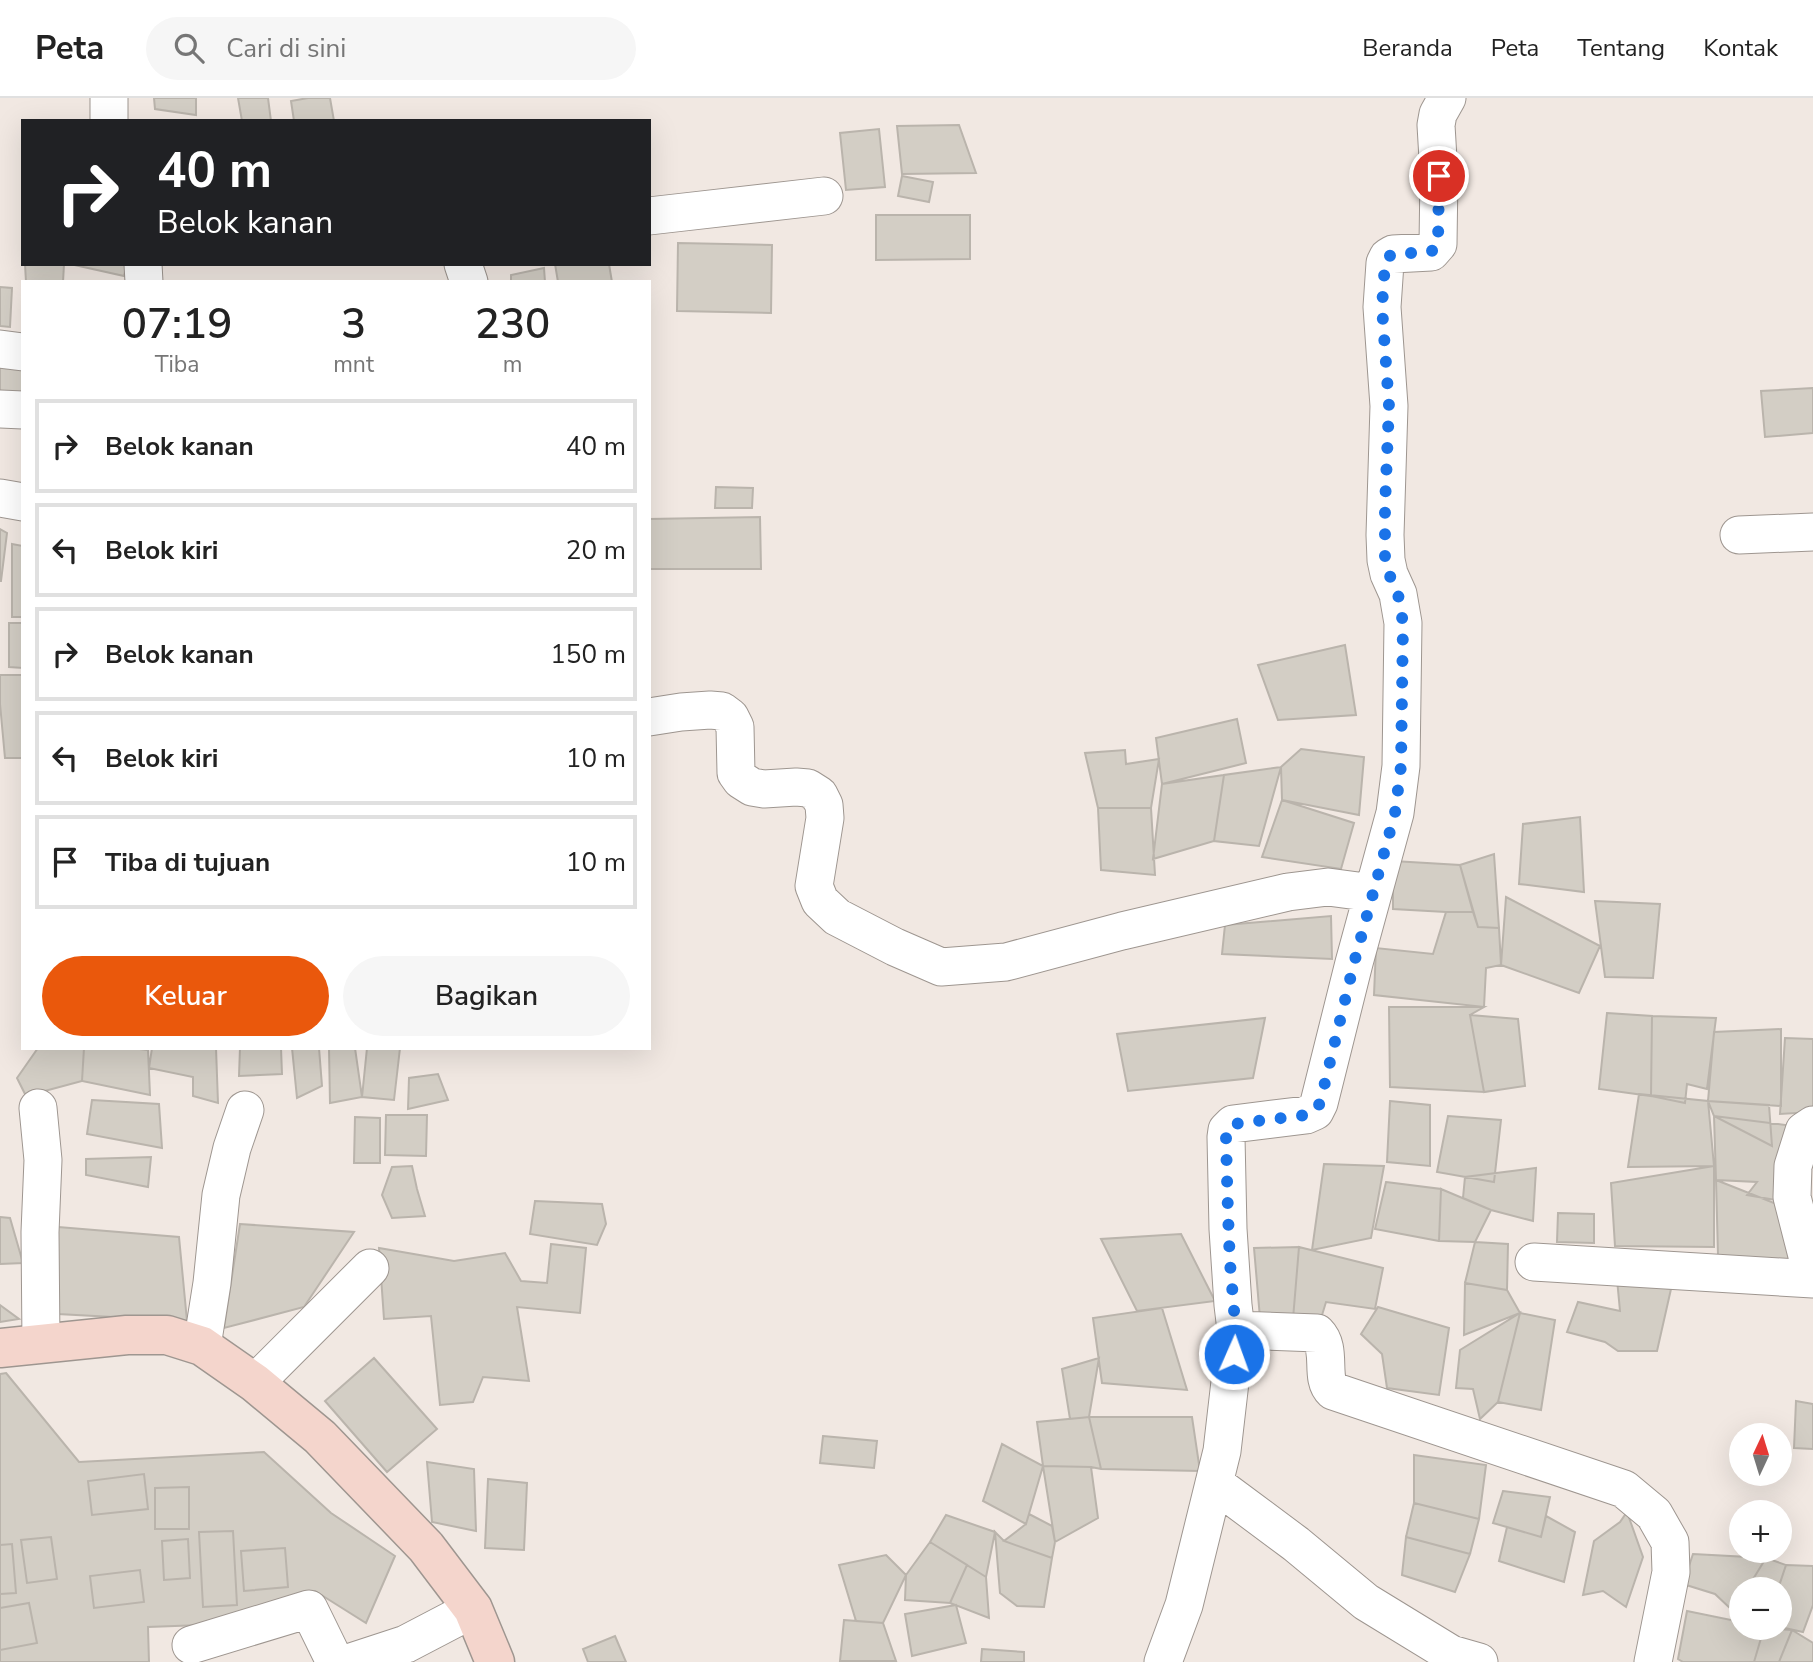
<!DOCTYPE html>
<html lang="id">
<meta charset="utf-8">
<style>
:root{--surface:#fff;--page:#f6f6f6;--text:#222;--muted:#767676;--line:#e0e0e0;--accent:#ea580c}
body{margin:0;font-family:"Nunito Sans",sans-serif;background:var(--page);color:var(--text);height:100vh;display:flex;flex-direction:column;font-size:26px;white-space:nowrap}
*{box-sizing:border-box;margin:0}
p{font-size:23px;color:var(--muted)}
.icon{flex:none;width:38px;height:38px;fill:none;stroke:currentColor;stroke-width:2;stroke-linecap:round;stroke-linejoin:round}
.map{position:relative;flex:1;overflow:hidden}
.details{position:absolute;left:21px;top:182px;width:630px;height:770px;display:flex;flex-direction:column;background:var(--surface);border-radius:0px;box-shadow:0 7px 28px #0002}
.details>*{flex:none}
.guide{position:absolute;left:21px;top:21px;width:630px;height:147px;border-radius:0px;box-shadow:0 7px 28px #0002;background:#202124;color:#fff;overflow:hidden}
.needle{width:46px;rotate:4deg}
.tools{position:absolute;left:1729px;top:1325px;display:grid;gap:14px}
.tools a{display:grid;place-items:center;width:63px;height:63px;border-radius:50%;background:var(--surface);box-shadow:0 7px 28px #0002;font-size:35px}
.pin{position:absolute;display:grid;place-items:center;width:60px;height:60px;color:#fff;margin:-30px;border:4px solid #fff;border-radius:50%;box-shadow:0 2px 7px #0007}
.me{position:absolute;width:77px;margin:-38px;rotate:2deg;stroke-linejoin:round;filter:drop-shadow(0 0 5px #0008)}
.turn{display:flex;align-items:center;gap:24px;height:147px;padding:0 21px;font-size:32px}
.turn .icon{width:91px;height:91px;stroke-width:2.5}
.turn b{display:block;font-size:49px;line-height:60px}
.eta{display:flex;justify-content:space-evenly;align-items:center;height:119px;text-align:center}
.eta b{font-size:42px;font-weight:600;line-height:49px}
.action{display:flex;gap:14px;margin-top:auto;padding:14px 21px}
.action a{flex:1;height:80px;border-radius:42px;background:var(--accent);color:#fff;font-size:28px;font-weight:600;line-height:80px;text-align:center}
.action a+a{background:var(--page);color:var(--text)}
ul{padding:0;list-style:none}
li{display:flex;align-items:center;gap:21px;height:94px;margin:0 14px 10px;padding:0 7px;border:4px solid var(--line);border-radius:0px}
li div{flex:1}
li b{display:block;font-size:26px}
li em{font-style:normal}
header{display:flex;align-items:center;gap:42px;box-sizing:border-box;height:98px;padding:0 35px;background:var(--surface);border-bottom:2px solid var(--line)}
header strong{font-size:33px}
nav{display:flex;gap:38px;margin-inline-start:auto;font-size:24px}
.search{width:490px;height:63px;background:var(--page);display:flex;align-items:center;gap:18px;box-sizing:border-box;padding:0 24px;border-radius:38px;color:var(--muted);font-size:26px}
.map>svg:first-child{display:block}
.building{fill:#d3cec5;stroke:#bab4ac;stroke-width:2}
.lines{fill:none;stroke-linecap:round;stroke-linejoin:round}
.street-casing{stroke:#9e9690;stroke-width:39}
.secondary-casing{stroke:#9e9690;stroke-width:41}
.street{stroke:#fff;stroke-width:37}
.secondary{stroke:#f4d5cc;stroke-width:38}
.route{stroke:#1a73e8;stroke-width:12;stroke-dasharray:0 21.6}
</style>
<header>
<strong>Peta</strong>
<div class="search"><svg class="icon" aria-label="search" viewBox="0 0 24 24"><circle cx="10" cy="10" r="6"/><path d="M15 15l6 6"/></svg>Cari di sini</div>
<nav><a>Beranda</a><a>Peta</a><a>Tentang</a><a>Kontak</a></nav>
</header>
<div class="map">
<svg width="1813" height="1564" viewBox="0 0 1813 1564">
<rect width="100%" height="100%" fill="#f1e8e2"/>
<path class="building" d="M154 0H196V17L155 11Z
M238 0H268L271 23H242Z
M308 0H330L334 23H294L291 3Z
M959 27 976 75 902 76 897 28Z
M879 31 885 89 846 92 840 35Z
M902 78 933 84 929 104 898 98Z
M876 117H970V161L876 162Z
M678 145 772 147 771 215 677 213Z
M25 166H64L63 184H26Z
M70 166H127L124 178Z
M555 166H609L612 184H558Z
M544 170 545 184H511V177Z
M0 189 12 190 10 229 0 228Z
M0 259 23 261V308L0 306Z
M1813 290V335L1765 339 1761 293Z
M716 389 753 390 752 410H715Z
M760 419 761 471H649V421Z
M0 431 7 435 1 483H0Z
M12 446 23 448V519H12Z
M9 525H23V570L9 569Z
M1345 547 1356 617 1278 622 1258 567Z
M0 577H23V660H5L0 606Z
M1237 621 1246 665 1162 686 1156 640Z
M1301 651 1364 659 1359 717 1282 702 1281 669Z
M1125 652 1126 666 1159 661 1151 710H1098L1085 655Z
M1281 669 1259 748 1214 743 1224 677Z
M1224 677 1214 743 1153 761 1162 686Z
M1282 702 1354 725 1341 771 1262 759Z
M1098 710H1151L1155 777 1101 772Z
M1580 719 1584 794 1519 786 1523 726Z
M1494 756 1499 830 1478 829 1460 767Z
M1393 763 1460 767 1473 814H1446L1393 811Z
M1506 799 1600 848 1579 895 1501 867Z
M1595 803 1660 806 1653 880 1605 879Z
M1446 814H1473L1478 829 1499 830 1501 867 1486 870 1484 909 1374 897 1376 850 1433 856Z
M1331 818 1332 861 1222 856 1225 827Z
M1389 909H1484L1470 917 1484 994 1390 989Z
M1607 915 1652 918 1651 998 1599 991Z
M1470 917 1518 921 1525 988 1484 994Z
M1652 918 1716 920 1707 991 1687 986 1685 1005 1651 998Z
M1265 920 1253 980 1128 993 1117 936Z
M1781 931V1008L1708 1003 1714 934Z
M1785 940 1813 941V1014L1780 1016Z
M38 950H84L82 983 26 998 17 980Z
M84 950H131L148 952 150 997 82 983Z
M152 950H216L218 1005 193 998V979L149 970Z
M240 950H281L282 976 239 978Z
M292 950H319L322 988 297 1000Z
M329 950H355L362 999 330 1005Z
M367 950H400L394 1002 362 999Z
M438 976 448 1002 408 1011 409 980Z
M1639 996 1708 1003 1714 1068 1628 1069Z
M92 1002 159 1006 162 1050 87 1036Z
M1390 1003 1430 1007V1068L1387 1064Z
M1708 1003 1769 1007 1772 1048 1714 1018Z
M386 1017H427L426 1058 385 1057Z
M1448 1018 1501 1022 1494 1084 1437 1074Z
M1714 1018 1793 1028 1782 1103 1747 1097 1757 1084 1716 1082Z
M355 1019 380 1020V1065H354Z
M151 1059 148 1089 86 1077V1061Z
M1324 1066 1384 1068 1371 1140 1312 1152Z
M412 1068 417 1091 425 1118 392 1120 382 1097 392 1069Z
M1714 1068V1149L1615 1148 1611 1085Z
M1536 1070 1533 1123 1491 1112 1463 1100 1465 1079Z
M1716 1082 1789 1111 1793 1170 1718 1157Z
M1386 1084 1441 1091 1439 1143 1375 1131Z
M1441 1091 1491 1112 1475 1144 1439 1143Z
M535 1103 602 1106 606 1126 597 1147 530 1136Z
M1558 1115 1594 1116V1145L1557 1144Z
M0 1119 10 1120 23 1165 0 1166Z
M240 1126 354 1134 304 1209 224 1230Z
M58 1129 179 1139 187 1223 58 1216Z
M1181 1136 1215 1203 1137 1213 1101 1141Z
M1475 1144 1508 1146 1507 1192 1465 1185Z
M551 1146 586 1150 580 1215 517 1209 529 1283 483 1279 473 1304 440 1307 431 1218 384 1221 379 1150 454 1163 505 1155 521 1183 547 1185Z
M1299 1149 1383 1170 1375 1211 1326 1204 1319 1227 1293 1221Z
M1299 1149 1293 1221 1260 1220 1254 1150Z
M1617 1181 1671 1191 1657 1253H1618L1605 1244 1567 1234 1578 1204 1620 1213Z
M1465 1185 1507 1192 1520 1215 1464 1237Z
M0 1207 19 1221 0 1224Z
M1378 1209 1449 1230 1439 1297 1387 1290 1382 1256 1361 1236Z
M1162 1210 1187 1292 1102 1285 1093 1220Z
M1520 1215 1555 1222 1541 1312 1498 1304Z
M1520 1215 1498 1304 1480 1321 1473 1291 1456 1290 1460 1252Z
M374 1260 437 1331 387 1374 325 1303Z
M1099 1260 1089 1319 1070 1321 1062 1271Z
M6 1275 79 1364 264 1354 331 1415 395 1458 366 1525 315 1493 229 1526 148 1529 149 1564H0V1276Z
M1796 1303 1813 1306V1351L1794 1350Z
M1089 1319 1101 1371 1091 1369 1043 1368 1037 1324Z
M1089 1319H1192L1200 1373 1101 1371Z
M823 1338 877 1343 874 1370 820 1365Z
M1002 1346 1043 1368 1026 1426 983 1403Z
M1414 1357 1486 1367 1479 1421 1414 1405Z
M427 1364 474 1371 476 1433 432 1424Z
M1043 1368 1091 1369 1098 1420 1055 1444Z
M144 1376 148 1411 92 1417 88 1383Z
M488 1381 527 1385 524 1452 485 1450Z
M189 1389V1431H155V1390Z
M1503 1393 1550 1399 1541 1439 1493 1425Z
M1414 1405 1479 1421 1470 1456 1406 1439Z
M1627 1414 1643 1459 1626 1509 1603 1493 1583 1497 1594 1443 1620 1424Z
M1029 1416 1052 1428 1055 1444 1052 1460 1004 1443 1026 1426Z
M946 1417 995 1434 986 1479 930 1444Z
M1546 1418 1575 1434 1564 1484 1499 1463 1507 1429 1541 1439Z
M233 1433 237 1507 203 1509 199 1434Z
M995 1434 1004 1443 1052 1460 1044 1509 1017 1508 1000 1495Z
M51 1439 57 1481 27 1485 21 1442Z
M1406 1439 1470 1456 1455 1494 1402 1477Z
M188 1441 190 1480 164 1482 162 1443Z
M930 1444 967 1467 950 1505 905 1502 906 1477Z
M12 1446 16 1495 0 1496V1447Z
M285 1450 288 1489 244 1493 241 1453Z
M1693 1456 1766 1460 1747 1491H1741V1502L1734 1514 1715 1496 1683 1486Z
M886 1457 906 1477 883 1525 856 1523 839 1467Z
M1766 1460 1786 1467 1778 1491H1747Z
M967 1467 986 1479 989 1520 950 1505Z
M1786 1467 1813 1468V1507L1803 1534 1780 1529V1491H1778Z
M140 1472 144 1504 94 1510 90 1478Z
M29 1505 37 1545 0 1552V1510Z
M956 1507 966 1545 912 1558 905 1516Z
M1687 1513 1741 1524V1530H1764L1754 1564H1683L1678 1561Z
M844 1522 883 1525 896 1563H840Z
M1764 1530 1792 1532 1779 1564H1754Z
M1792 1532 1813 1545V1564H1779Z
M615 1538 626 1564H588L583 1551Z
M982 1551 1024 1554V1564H981Z"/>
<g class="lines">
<g class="street-casing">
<path id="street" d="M109 0V23
M649 118 824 98
M143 166 144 184
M463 166 469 184
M0 251 23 254
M0 311 23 312
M0 400 23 404
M1739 437 1813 434
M649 619 681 614 710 612 722 613 730 619 735 629 736 675 741 682 752 689 764 691 796 689 808 690 819 697 824 707 825 720 814 788 820 803 837 819 895 849 941 869 1006 864 1122 833 1288 794 1328 789 1373 795
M38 1010 43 1062 40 1134 41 1245
M1534 1164 1813 1181
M1813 1181 1792 1099 1793 1068 1804 1033 1813 1027
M1236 1232 1317 1235C1333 1251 1319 1280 1333 1293L1624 1391 1654 1416 1670 1444 1671 1474 1653 1564
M202 1248 212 1185 221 1097 232 1050 245 1012
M255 1285 370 1170
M1214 1385 1296 1446 1366 1504 1451 1556 1479 1564
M191 1547 309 1511 335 1564
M351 1564 406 1546 473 1511
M1163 1564 1184 1507 1222 1353 1236 1232 1233 1207 1228 1131 1226 1039 1227 1032 1233 1026 1306 1017 1315 1013 1319 1005 1354 865 1395 715 1401 668 1403 525 1398 496 1389 476 1386 462 1385 437 1389 308 1382 209 1385 165 1388 159 1393 156 1431 154 1438 146 1439 78 1436 27 1438 16 1447 0"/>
</g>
<g class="secondary-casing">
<path id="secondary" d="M0 1250 127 1237H167L202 1248 255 1285 320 1339 426 1449 473 1511 495 1564"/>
</g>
<use href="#street" class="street"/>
<use href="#secondary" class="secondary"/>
</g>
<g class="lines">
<path class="route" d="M1234 1256C1237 1226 1232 1195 1230 1164 1228 1123 1227 1081 1226 1039L1227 1032 1233 1026 1306 1017 1315 1013 1320 1005 1354 865 1395 715 1401 668 1403 525 1398 496 1389 476 1385 462V408L1389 308 1382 209 1385 165 1388 159 1393 156 1431 154 1438 146 1439 78"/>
</g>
</svg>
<div class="tools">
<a><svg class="needle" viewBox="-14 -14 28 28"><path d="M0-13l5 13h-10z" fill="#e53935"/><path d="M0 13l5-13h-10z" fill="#767676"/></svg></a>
<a>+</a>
<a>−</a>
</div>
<div class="pin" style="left:1439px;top:78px;background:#d93025"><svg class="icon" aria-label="arrive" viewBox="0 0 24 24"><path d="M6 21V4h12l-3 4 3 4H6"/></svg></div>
<svg class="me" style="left:1234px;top:1256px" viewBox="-20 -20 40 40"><circle r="17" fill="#1a73e8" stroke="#fff" stroke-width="3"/><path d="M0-11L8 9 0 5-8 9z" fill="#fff"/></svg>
<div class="guide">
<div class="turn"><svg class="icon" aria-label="right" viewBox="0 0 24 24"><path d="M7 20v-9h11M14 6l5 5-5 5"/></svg><div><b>40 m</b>Belok kanan</div></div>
</div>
<section class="details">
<div class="eta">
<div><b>07:19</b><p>Tiba</p></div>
<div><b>3</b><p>mnt</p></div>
<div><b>230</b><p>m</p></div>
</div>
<ul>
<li><svg class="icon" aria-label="right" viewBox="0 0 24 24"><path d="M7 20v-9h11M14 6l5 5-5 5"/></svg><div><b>Belok kanan</b></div><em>40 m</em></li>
<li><svg class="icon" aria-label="left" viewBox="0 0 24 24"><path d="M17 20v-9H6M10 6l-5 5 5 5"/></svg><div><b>Belok kiri</b></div><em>20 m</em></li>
<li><svg class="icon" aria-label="right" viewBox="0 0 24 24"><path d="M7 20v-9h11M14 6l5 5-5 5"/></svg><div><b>Belok kanan</b></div><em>150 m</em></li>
<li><svg class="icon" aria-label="left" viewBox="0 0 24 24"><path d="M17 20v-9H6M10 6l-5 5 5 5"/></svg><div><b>Belok kiri</b></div><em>10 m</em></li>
<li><svg class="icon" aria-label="arrive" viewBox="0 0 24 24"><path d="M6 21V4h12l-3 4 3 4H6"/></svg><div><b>Tiba di tujuan</b></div><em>10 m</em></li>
</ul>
<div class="action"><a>Keluar</a><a>Bagikan</a></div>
</section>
</div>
